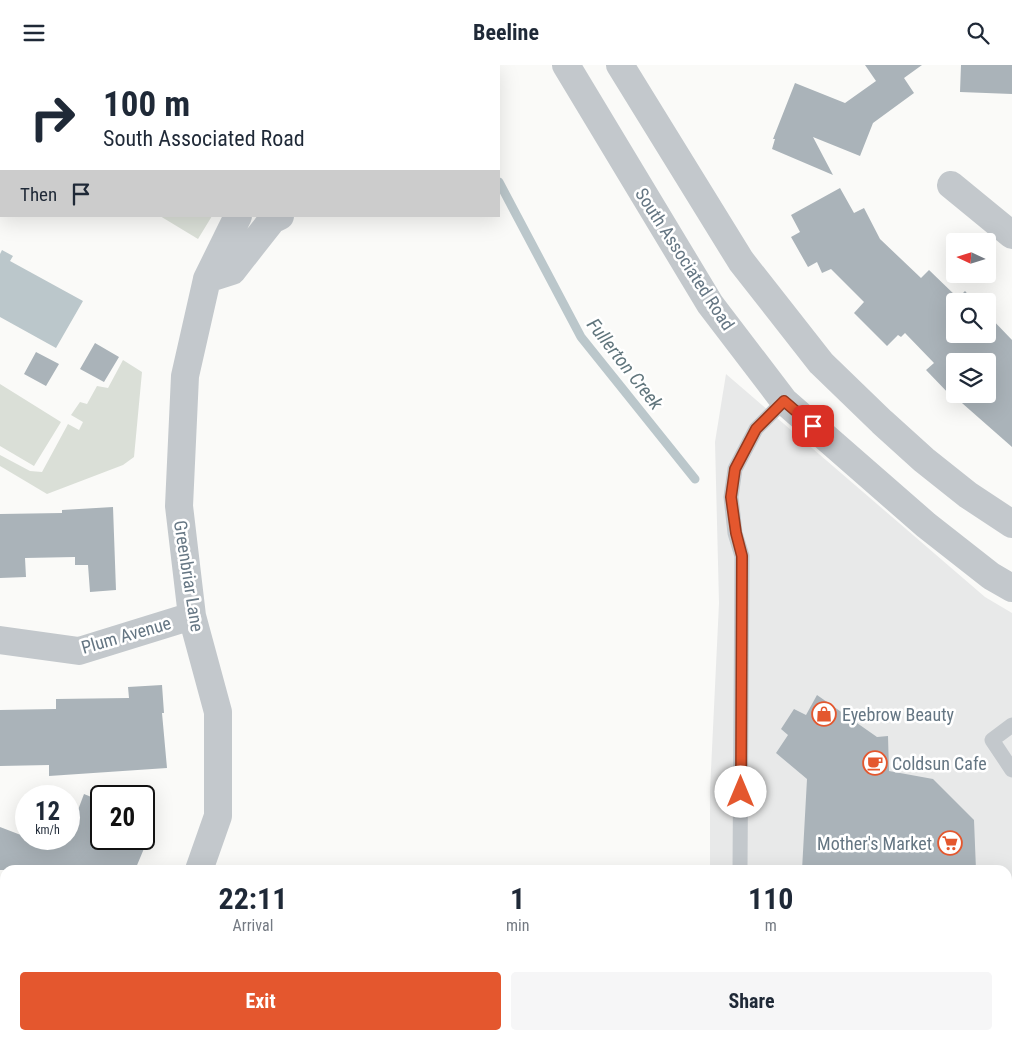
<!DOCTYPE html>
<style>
:root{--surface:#fff;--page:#f6f6f7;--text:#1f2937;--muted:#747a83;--accent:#e4572e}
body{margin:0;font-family:"Roboto Condensed",sans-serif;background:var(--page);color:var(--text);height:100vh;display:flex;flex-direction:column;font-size:19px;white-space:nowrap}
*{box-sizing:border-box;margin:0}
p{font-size:16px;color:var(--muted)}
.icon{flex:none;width:28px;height:28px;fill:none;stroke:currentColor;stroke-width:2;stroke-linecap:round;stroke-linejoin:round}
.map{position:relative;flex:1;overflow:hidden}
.details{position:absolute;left:0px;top:800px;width:1012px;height:175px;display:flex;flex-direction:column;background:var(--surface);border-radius:15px 15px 0 0;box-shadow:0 5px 20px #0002}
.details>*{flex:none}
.banner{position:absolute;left:0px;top:0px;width:500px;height:152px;box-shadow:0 5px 20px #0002;background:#fff;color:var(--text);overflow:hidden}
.needle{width:32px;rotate:274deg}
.controls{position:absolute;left:946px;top:168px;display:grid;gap:10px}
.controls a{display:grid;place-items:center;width:50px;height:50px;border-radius:5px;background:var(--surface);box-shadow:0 5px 20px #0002;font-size:25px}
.speed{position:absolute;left:15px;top:720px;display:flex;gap:10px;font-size:25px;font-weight:700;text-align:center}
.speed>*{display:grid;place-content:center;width:65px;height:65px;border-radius:50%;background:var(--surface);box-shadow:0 5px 20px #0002;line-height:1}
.speed small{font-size:12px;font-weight:400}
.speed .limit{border:2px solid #111;border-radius:8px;background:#fff;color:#111}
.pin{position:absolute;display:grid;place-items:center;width:42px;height:42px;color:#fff;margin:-21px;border-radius:10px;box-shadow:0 2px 8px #0006}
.me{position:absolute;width:55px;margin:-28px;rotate:0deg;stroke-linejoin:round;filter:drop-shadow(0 0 4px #0008)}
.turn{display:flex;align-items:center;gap:18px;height:105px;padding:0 20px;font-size:22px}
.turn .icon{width:65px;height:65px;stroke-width:2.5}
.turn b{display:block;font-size:35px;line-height:42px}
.then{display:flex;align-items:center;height:48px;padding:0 20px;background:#0003;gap:10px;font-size:19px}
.eta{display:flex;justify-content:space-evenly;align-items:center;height:85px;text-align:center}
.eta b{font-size:30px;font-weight:700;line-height:35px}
.action{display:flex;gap:10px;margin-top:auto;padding:10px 20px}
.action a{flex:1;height:58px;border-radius:5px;background:var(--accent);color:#fff;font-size:20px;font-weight:700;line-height:58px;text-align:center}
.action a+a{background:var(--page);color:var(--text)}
header{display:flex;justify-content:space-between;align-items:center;height:65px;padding:0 20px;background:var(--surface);font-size:22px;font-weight:700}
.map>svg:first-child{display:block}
.built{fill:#e8e9e9}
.green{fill:#dadfd7}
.water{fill:#bbc7cb}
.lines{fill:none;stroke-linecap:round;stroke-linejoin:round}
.stream{stroke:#bbc7cb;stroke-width:9}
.building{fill:#aab3b9;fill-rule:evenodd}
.service{stroke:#c3c8cc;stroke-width:15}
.minor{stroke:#c3c8cc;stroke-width:28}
.tertiary{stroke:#c3c8cc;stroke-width:28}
.route-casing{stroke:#94391e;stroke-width:12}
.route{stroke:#e4572e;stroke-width:9}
.labels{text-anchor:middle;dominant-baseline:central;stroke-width:5;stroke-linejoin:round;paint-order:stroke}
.street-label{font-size:18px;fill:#657683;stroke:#fff}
.poi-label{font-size:18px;fill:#657683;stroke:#fff;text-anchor:start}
.water-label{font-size:19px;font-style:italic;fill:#60757c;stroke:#fff}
</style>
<header><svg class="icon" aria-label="menu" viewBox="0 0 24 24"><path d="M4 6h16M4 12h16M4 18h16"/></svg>Beeline<svg class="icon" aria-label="search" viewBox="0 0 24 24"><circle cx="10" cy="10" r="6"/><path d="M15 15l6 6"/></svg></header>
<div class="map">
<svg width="1012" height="975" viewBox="0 0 1012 975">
<rect width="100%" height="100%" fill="#fafaf8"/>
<path class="built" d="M726 309 985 532 1012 548V975H707V970H1008V805H710V726L719 538 715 377Z"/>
<path class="green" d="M0 0H351L1 1V59Z
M160 151H212L198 174Z
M123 295 142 307 134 392 123 400 47 429 0 401V390L30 406 42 407 68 359 79 365 83 357 71 350 80 337 87 339 97 321 108 323Z
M0 319 61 357 34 401 0 381Z"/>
<path class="water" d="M2 185 13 191 10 196 83 236 56 283 0 252V189Z"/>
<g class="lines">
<path class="stream" d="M437 0 438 1
M499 117 581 272 695 414"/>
</g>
<path class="building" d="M865 0H922L904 13 914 28 873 58 860 91 813 72 833 110 772 84 775 74H773L795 18 845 38 876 16Z
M961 0H1012V29L960 27Z
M840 123 854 148 864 143 880 174 921 213 929 205 958 233 965 226 974 236H955V269H988V250L1012 275V382L954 331 952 332 926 305 934 298 905 268 901 272 898 270 887 281 854 248 864 237 831 204 822 208 817 197 808 202 791 172 800 167 791 150ZM955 296H988V329H955Z
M95 278 119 292 104 317 80 304Z
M36 287 59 299 46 321 24 309Z
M113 442 116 525 90 527 88 500H75V492L25 493 26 512 0 513V449L62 448V445Z
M162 620 164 648H162L167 703 49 711V700L0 701V645L56 644V634L129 633 128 622Z
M817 630 877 672 888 671 889 706 933 714 974 755 976 805H802L807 714 776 688 788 670 781 664 794 644 806 650Z
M84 729 101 736V774H148L135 805H0V762L26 772V774H69V769Z"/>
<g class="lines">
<path class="service" d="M1012 660 992 675 1012 705
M740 805 742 491 735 468 731 432 735 404 756 364 784 336
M731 975 732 970
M772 975V970"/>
<path class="minor" d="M406 1 408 0
M951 120 1012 170
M207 214 232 206 272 155 280 151
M0 575 79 586 192 551
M199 805 218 751V647L192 551 179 441 185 311 207 214 238 151
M135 975 138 970"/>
<path class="tertiary" d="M566 0 710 239 784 336 926 460 991 511 1012 523
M620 0 741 196 821 298 882 357 924 395 968 430 1012 459"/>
</g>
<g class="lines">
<g class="route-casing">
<path id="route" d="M741 727 742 491 736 468 731 432 735 404 756 364 784 336 813 361"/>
</g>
<use href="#route" class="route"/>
</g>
<defs>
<g id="shop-ring" transform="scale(1.25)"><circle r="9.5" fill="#fff" stroke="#e4572e" stroke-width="1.5"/><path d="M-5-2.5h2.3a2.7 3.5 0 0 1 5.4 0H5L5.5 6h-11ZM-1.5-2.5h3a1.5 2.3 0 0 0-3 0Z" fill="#e4572e"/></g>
<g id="cafe-ring" transform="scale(1.25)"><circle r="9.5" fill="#fff" stroke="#e4572e" stroke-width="1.5"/><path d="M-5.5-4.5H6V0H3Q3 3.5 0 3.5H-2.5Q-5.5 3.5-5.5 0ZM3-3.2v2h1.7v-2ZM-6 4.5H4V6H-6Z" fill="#e4572e"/></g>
<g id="supermarket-ring" transform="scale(1.25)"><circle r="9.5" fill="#fff" stroke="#e4572e" stroke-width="1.5"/><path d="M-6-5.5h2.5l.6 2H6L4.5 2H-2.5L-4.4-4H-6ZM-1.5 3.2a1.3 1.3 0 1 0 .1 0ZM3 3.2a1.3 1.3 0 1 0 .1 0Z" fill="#e4572e"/></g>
</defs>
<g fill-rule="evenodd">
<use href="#shop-ring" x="824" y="649"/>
<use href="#cafe-ring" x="875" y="698"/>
<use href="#supermarket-ring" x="950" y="778"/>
</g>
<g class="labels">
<g class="street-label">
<text transform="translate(685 194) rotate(57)">South Associated Road</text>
<text transform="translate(189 511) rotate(81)">Greenbriar Lane</text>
<text transform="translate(126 570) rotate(-16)">Plum Avenue</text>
</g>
<g class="poi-label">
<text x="842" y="649">Eyebrow Beauty</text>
<text x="892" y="698">Coldsun Cafe</text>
<text x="932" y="778" text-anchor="end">Mother's Market</text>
</g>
<g class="water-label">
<text transform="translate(625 299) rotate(52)">Fullerton Creek</text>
</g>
</g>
</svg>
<div class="controls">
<a><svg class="needle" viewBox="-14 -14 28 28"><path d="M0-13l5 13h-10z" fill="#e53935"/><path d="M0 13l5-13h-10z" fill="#747a83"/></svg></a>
<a><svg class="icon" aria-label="search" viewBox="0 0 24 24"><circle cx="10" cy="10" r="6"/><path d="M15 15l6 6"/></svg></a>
<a><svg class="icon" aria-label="layers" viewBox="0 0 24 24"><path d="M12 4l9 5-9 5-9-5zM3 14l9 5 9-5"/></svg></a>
</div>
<div class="speed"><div>12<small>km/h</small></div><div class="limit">20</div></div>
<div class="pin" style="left:813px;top:361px;background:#d93025"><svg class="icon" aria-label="arrive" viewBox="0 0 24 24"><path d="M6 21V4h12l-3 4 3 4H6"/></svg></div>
<svg class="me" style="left:741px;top:727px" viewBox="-20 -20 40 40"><circle r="19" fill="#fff"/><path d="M0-13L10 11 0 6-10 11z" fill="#e4572e"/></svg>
<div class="banner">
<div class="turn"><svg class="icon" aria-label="right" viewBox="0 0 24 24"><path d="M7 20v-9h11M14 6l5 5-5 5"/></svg><div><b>100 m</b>South Associated Road</div></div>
<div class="then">Then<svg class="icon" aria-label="arrive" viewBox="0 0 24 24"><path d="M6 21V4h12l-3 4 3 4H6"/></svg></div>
</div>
<section class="details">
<div class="eta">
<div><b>22:11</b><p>Arrival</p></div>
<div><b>1</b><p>min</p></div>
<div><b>110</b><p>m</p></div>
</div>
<div class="action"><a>Exit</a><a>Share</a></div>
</section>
</div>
